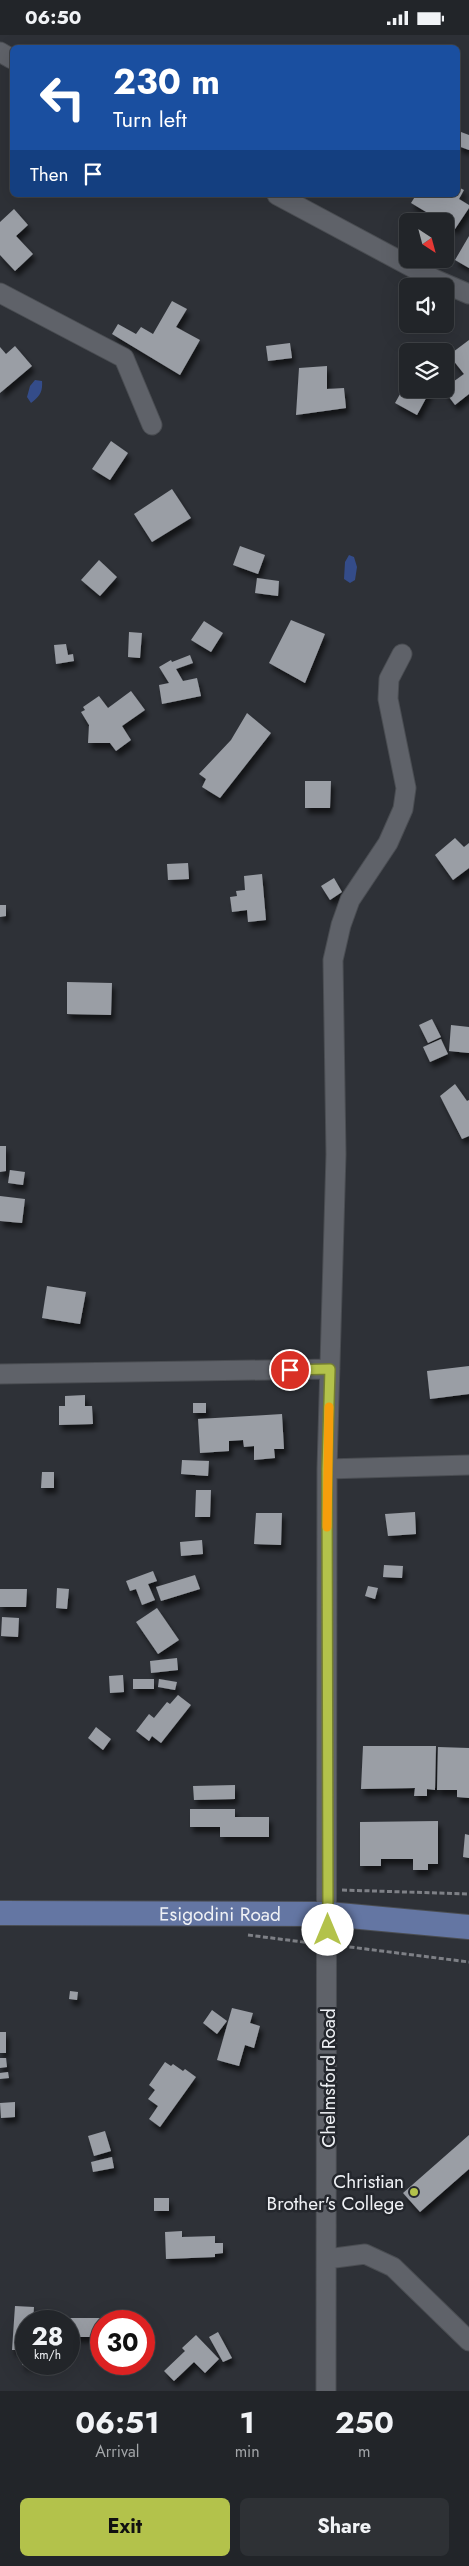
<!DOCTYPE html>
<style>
:root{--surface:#222529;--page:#2e3135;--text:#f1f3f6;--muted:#a2a5a8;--line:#3f4246;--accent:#b3c24b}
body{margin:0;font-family:Jost,sans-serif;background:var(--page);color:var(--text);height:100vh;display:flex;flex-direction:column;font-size:19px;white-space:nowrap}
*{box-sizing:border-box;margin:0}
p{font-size:16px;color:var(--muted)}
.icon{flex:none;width:28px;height:28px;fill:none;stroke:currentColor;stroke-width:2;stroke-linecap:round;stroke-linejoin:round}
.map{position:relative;height:2356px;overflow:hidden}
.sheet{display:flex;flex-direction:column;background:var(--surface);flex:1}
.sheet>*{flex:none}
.guide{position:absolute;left:10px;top:10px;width:450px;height:152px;border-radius:8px;box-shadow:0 5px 20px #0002,0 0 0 1px var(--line);background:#1a4fa0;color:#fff;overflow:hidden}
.needle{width:32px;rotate:144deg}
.fabs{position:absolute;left:399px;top:178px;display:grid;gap:10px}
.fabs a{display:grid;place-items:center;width:55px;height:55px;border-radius:8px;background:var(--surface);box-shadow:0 5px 20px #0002,0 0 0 1px var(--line);font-size:25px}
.speed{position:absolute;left:15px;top:2275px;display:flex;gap:10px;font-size:25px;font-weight:700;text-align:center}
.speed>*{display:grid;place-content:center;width:65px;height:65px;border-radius:50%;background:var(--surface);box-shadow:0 5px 20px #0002,0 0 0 1px var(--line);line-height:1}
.speed small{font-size:12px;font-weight:400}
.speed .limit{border:8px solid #d22;background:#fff;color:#111}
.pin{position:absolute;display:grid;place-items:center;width:42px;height:42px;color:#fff;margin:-21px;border:2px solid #fff;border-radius:50%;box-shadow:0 1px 5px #0007}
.me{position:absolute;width:55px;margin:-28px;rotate:0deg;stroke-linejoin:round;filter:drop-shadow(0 0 4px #0008)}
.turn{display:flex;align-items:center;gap:18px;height:105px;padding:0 20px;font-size:22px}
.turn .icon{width:65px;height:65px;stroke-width:2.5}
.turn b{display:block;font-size:35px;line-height:42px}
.then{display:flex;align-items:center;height:48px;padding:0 20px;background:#0003;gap:10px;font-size:19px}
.eta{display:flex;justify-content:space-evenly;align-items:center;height:85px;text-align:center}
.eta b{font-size:30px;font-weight:700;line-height:35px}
.cta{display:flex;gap:10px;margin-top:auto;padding:10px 20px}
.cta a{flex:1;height:58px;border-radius:8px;background:var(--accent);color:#111;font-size:20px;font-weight:700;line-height:58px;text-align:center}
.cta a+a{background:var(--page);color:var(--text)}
.status{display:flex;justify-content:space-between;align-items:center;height:35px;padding:0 25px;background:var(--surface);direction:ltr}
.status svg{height:14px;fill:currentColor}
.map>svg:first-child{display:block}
.water{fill:#344c89}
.building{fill:#9a9ea5;filter:url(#shadow)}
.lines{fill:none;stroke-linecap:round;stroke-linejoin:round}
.minor-casing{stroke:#4a4d52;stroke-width:21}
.major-casing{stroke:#4a4d52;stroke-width:26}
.path{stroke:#7e8086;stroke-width:3;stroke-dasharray:5 2.5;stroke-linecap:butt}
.minor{stroke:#5f6269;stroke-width:19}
.major{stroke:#6476a3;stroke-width:24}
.route-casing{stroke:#747e31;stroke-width:12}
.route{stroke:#b3c24b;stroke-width:9}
.slow{stroke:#f59e0b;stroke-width:9}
.poi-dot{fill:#b3c24b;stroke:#24272d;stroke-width:2}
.labels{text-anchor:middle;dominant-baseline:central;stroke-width:5;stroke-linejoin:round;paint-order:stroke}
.street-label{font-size:19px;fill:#eff1f5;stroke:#24272d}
.poi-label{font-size:19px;fill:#eff1f5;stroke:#24272d;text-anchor:end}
</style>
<div class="status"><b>06:50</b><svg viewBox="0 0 49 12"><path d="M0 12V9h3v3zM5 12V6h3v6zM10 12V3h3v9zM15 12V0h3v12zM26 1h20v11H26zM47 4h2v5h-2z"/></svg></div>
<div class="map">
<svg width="469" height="2356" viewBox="0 0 469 2356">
<defs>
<filter id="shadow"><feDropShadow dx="3" dy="5.5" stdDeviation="2.5" flood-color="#0009"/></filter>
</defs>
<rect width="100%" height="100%" fill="#2e3137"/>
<path class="water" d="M35 345 42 346C43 357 39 362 31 368L27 362 30 351Z
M349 520 354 522 357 532 355 545 350 548 344 544 345 527Z"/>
<path class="building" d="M461 97 469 100V115L458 111Z
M458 152 464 155 459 164 469 170V173L455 194 411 168 416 160H458Z
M14 174 28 190 16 201 33 219 15 236 0 220V187Z
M469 201V233L455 225Z
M172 266 187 274 176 292 200 305 180 340 112 299 118 289 136 299 141 292 153 299Z
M469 305V359L455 370 443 354 464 339 449 320Z
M290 308 292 323 268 326 266 311Z
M15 311 32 331 0 358V312L6 319Z
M327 331V354L344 353 346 373 296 380 299 333Z
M408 345V354H431L417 380 395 368Z
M111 406 128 418 110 445 92 434Z
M172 454 191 483 152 507 134 479Z
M240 511 265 520 258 539 233 530Z
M99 525 117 542 100 561 81 545Z
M257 543 279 546 278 561 255 558Z
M291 585 325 599 305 648 269 628Z
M204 586 223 598 211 617 191 605Z
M129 597 142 598 140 623 128 622Z
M66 609 68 620 73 619 74 626 56 629 54 610Z
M190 620 193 628 176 634 183 646 197 643 201 661 162 669 159 650 169 648 159 632 171 625 172 627Z
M131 656 145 675 122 691 131 705 116 716 110 708H88L89 690 81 677 85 675 83 672 99 661 108 673Z
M247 678 271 698 220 763 202 752 206 744 199 739 231 705Z
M305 746H331L330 773H305Z
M455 803 464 812 469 808V833L453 845 435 820Z
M188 828 189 844 168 845 167 829Z
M262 839 266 885 248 887 247 875 232 877 230 862 237 861 236 856 245 855 244 841Z
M334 843 342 857 330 865 321 851Z
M0 870H6V881L0 882Z
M67 947 112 948 111 980 67 979Z
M432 984 441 1002 428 1008 419 990Z
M451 990 469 992V1018L449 1016Z
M441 1004 448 1019 430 1027 423 1012Z
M455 1049 467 1066 469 1065V1101L462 1104 440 1061Z
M0 1111H6V1136L0 1137Z
M10 1135 25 1137 23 1150 8 1148Z
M0 1161 25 1164 22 1188 0 1186Z
M47 1251 86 1257 80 1289 42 1283Z
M469 1331V1359L430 1364 427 1336Z
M85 1360V1371H92L93 1389 59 1390V1371H65V1361Z
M193 1368H206V1378H193Z
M282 1379 284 1414H274L275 1423 254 1425V1411L244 1412 243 1405 229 1406V1416L200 1418 198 1384Z
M182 1425 209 1426 208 1441 181 1439Z
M42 1437H54V1453H41Z
M196 1455H211L210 1482H195Z
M415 1477 416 1499 388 1501 385 1479Z
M256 1478H282L281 1510 254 1509Z
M202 1505 203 1519 181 1521 180 1507Z
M384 1530 403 1531 402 1543 383 1542Z
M153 1536 157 1546 148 1549 155 1565 142 1570 136 1554 130 1556 126 1546Z
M195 1540 200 1554 161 1566 156 1552Z
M368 1551 378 1553 375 1564 365 1561Z
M57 1553 69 1554 67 1574 56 1573Z
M0 1554H27L26 1572H0Z
M157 1573 179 1605 158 1619 136 1587Z
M2 1582 19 1583 18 1602 1 1601Z
M177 1623 178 1635 151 1638 150 1626Z
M123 1640 124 1657 110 1658 109 1641Z
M133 1644H154V1654H133Z
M159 1644 177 1647 175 1655 158 1652Z
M178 1660 191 1670 161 1708 152 1701 149 1706 136 1696 149 1679 154 1683 167 1667 170 1669Z
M96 1692 111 1704 103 1715 88 1703Z
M363 1711H436L435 1755 427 1754V1761H414L415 1753 361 1754Z
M438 1712 469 1713V1763L457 1762V1755H437Z
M235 1750V1764L194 1765 193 1751Z
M190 1774H235V1782H269V1802H220V1792H190Z
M438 1786V1829H428V1835H413V1824H381V1831H360V1787Z
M465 1799 469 1800V1823L463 1822Z
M70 1956 78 1957 77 1965 69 1964Z
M232 1973 253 1978 250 1988 260 1991 254 2013 245 2010 239 2031 217 2025Z
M212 1975 227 1986 217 1999 203 1988Z
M0 1997H6V2018H0Z
M0 2023H6L7 2032 0 2033Z
M165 2027 171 2031 173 2029 183 2036 185 2034 196 2042 160 2092 149 2084 158 2071 148 2064 155 2055 149 2050Z
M8 2037 9 2043 0 2044V2038Z
M15 2067V2082L1 2083 0 2068Z
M105 2096 111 2116 94 2121 88 2101Z
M469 2100V2134L420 2177 403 2158Z
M112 2122 114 2133 93 2137 91 2127Z
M154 2163H169V2176H154Z
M182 2196V2202L215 2201V2208H223V2218L215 2219V2222L166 2224 165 2197Z
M15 2271 34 2272 33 2286H26V2329H37V2331L22 2330 24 2315H12Z
M60 2283H102L101 2302H69V2286H60Z
M218 2297 232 2323 223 2327 209 2302Z
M196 2300 219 2324 205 2338 194 2327 174 2346 164 2336 185 2316 182 2313Z"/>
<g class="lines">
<g class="minor-casing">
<path id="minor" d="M0 17 12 24
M277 160 434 244 469 259
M0 258 124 323 152 390
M0 1339 330 1334
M327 1434 469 1430
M327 2224 365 2219 393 2232 469 2306
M326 2356 327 1434 336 1119 333 925 341 890 350 865 388 808 403 774 406 753 388 664 389 644 402 619"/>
</g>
<g class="major-casing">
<g id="major">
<path id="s1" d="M0 1878 328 1879 469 1892"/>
</g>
</g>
<path class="path" d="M342 1855 469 1859
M248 1900 311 1908
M342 1911 469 1927"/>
<use href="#minor" class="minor"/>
<use href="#major" class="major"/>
</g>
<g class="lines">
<g class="route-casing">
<path id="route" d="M290 1335 330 1334 327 1434 328 1895"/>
</g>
<use href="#route" class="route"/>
<path class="slow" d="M327 1492 329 1372"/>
</g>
<circle class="poi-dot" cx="414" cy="2157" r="5"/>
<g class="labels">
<g class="street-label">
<text stroke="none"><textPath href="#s1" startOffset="220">Esigodini Road</textPath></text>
<text transform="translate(328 2043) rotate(-90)">Chelmsford Road</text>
</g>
<g class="poi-label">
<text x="404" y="2146">Christian<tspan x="404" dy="22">Brother's College</tspan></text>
</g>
</g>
</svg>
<div class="fabs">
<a><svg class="needle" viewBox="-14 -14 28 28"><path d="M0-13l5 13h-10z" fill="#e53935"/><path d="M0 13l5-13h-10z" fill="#a2a5a8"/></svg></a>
<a><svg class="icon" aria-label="sound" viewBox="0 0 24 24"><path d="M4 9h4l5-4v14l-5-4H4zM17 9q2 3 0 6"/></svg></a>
<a><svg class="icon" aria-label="layers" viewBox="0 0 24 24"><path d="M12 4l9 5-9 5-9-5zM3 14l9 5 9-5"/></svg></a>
</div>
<div class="speed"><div>28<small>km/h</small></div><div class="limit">30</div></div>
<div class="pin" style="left:290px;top:1335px;background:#d93025"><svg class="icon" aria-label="arrive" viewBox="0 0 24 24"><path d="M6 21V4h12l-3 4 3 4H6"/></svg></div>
<svg class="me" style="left:328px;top:1895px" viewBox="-20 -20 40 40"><circle r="19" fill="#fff"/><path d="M0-13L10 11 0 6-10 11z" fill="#b3c24b"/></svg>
<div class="guide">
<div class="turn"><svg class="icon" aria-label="left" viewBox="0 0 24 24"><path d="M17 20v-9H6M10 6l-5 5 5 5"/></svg><div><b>230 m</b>Turn left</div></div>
<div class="then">Then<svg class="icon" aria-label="arrive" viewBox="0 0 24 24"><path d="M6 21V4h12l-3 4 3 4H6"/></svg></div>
</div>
</div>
<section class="sheet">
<div class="eta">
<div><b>06:51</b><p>Arrival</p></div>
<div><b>1</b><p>min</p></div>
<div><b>250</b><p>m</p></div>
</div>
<div class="cta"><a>Exit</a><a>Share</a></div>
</section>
